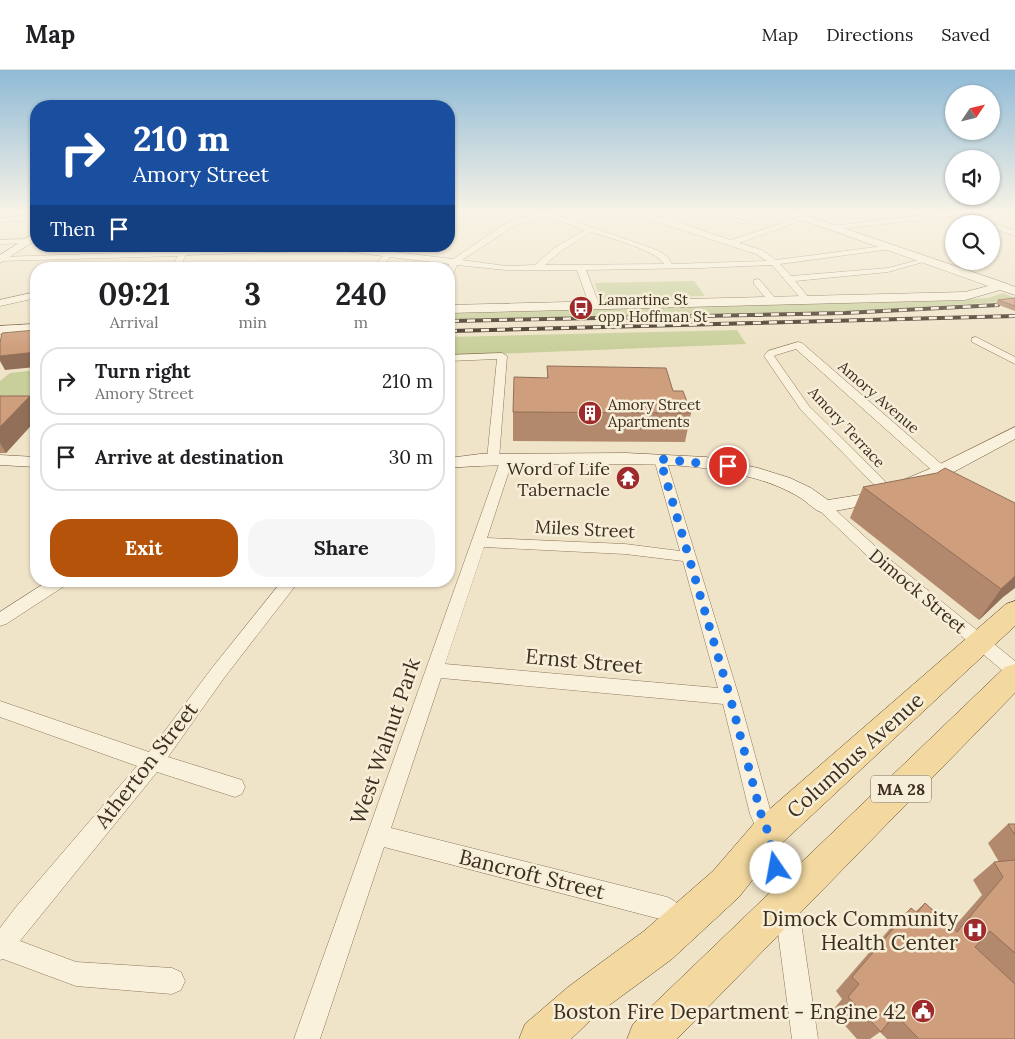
<!DOCTYPE html>
<style>
:root{--surface:#fff;--page:#f6f6f6;--text:#202124;--muted:#757577;--line:#e0e0e0;--accent:#b45309}
body{margin:0;font-family:Lora,serif;background:var(--page);color:var(--text);height:100vh;display:flex;flex-direction:column;font-size:19px;white-space:nowrap}
*{box-sizing:border-box;margin:0}
p{font-size:16px;color:var(--muted)}
.icon{flex:none;width:28px;height:28px;fill:none;stroke:currentColor;stroke-width:2;stroke-linecap:round;stroke-linejoin:round}
.map{position:relative;flex:1;overflow:hidden}
.sheet{position:absolute;left:30px;top:192px;width:425px;height:325px;display:flex;flex-direction:column;background:var(--surface);border-radius:20px;box-shadow:0 1px 4px #0004}
.sheet>*{flex:none}
.guide{position:absolute;left:30px;top:30px;width:425px;height:152px;border-radius:20px;box-shadow:0 1px 4px #0004;background:#1a4fa0;color:#fff;overflow:hidden}
.needle{width:32px;rotate:55deg}
.buttons{position:absolute;left:945px;top:15px;display:grid;gap:10px}
.buttons a{display:grid;place-items:center;width:55px;height:55px;border-radius:50%;background:var(--surface);box-shadow:0 1px 4px #0004;font-size:25px}
.pin{position:absolute;display:grid;place-items:center;width:42px;height:42px;color:#fff;margin:-21px;border:2px solid #fff;border-radius:50%;box-shadow:0 1px 5px #0007}
.me{position:absolute;width:55px;margin:-28px;rotate:348deg;stroke-linejoin:round;filter:drop-shadow(0 0 4px #0008)}
.turn{display:flex;align-items:center;gap:18px;height:105px;padding:0 20px;font-size:22px}
.turn .icon{width:65px;height:65px;stroke-width:2.5}
.turn b{display:block;font-size:35px;line-height:42px}
.then{display:flex;align-items:center;height:48px;padding:0 20px;background:#0003;gap:10px;font-size:19px}
.eta{display:flex;justify-content:space-evenly;align-items:center;height:85px;text-align:center}
.eta b{font-size:30px;font-weight:800;line-height:35px}
.button{display:flex;gap:10px;margin-top:auto;padding:10px 20px}
.button a{flex:1;height:58px;border-radius:20px;background:var(--accent);color:#fff;font-size:20px;font-weight:800;line-height:58px;text-align:center}
.button a+a{background:var(--page);color:var(--text)}
ul{padding:0;list-style:none}
li{display:flex;align-items:center;gap:15px;height:68px;margin:0 10px 8px;padding:0 10px;border:2px solid var(--line);border-radius:20px}
li div{flex:1}
li b{display:block;font-size:19px}
li em{font-style:normal}
header{display:flex;align-items:center;gap:30px;box-sizing:border-box;height:70px;padding:0 25px;background:var(--surface);border-bottom:1px solid var(--line)}
header strong{font-size:24px}
nav{display:flex;gap:28px;margin-inline-start:auto;font-size:18px}
.map>svg:first-child{display:block}
.green{fill:#c9cf9b}
.lines{fill:none;stroke-linecap:round;stroke-linejoin:round}
.street-casing{stroke:#8d765c;stroke-width:1}
.secondary-casing{stroke:#6f573f;stroke-width:1}
.primary-casing{stroke:#5b4430;stroke-width:1}
.street{fill:#faf1dc;fill-rule:evenodd}
.secondary{fill:#faf1dc;fill-rule:evenodd}
.primary{fill:#f3d9a0;fill-rule:evenodd}
.rail-casing{stroke:#3d2e20;stroke-width:4}
.rail{stroke:#f7eed8;stroke-width:2.5;stroke-dasharray:8;stroke-linecap:butt}
.wall{fill:#b2896c}
.shaded-wall{fill:#916f58}
.building{fill:#cf9f7d;stroke:#916f58}
.route{stroke:#1a73e8;stroke-width:9;stroke-dasharray:0 16.2}
.labels{text-anchor:middle;dominant-baseline:central;stroke-width:5;stroke-linejoin:round;paint-order:stroke}
.far-poi-label{font-size:15px;fill:#3d2e20;stroke:#f7eed8;text-anchor:start}
.far-street-label{font-size:15px;fill:#3d2e20;stroke:#f7eed8}
.shield{fill:#f7eed8;stroke:#756857;stroke-width:1}
.shield-label{font-size:16px;font-weight:bold;fill:#3d2e20}
.poi-label{font-size:18px;fill:#3d2e20;stroke:#f7eed8;text-anchor:end}
.street-label{font-size:18px;fill:#3d2e20;stroke:#f7eed8}
.near-street-label{font-size:21px;fill:#3d2e20;stroke:#f7eed8}
.near-poi-label{font-size:21px;fill:#3d2e20;stroke:#f7eed8;text-anchor:end}
</style>
<header>
<strong>Map</strong>
<nav><a>Map</a><a>Directions</a><a>Saved</a></nav>
</header>
<div class="map">
<svg width="1015" height="969" viewBox="0 0 1015 969">
<rect width="100%" height="100%" fill="#f0e4c8"/>
<path class="green" d="M694 211 705 226 602 229 599 228 595 213Z
M1003 223 1015 228V231L859 241 452 249 449 257V243L940 230 988 228Z
M737 260 746 274 449 286V267Z
M36 261V274L9 277 0 269 10 263Z
M36 300V325L0 330V311L10 303Z"/>
<g class="lines">
<g class="street-casing">
<path id="street" d="M538 143H551L657 180 667 186 672 194 767 191 756 184 629 143H642L670 150 731 170 801 147H805V149L739 173 762 180 776 190 891 175 895 177 891 179 780 194 791 206 888 198 926 188 930 190 888 202 795 211 810 229 806 232 803 231 772 195 701 198 586 200 599 234 594 237 589 234 577 200H506L457 195 453 204 449 207V199H447L449 194 390 187 380 199H371L383 186 336 180 186 185 179 199H171L178 186 0 191V187L181 181 185 176H191L189 180 341 176 386 182 393 177 397 179 394 182 453 189 508 152ZM545 146 585 160 554 178 535 195 506 196 462 190 514 156ZM591 162C608 168 655 179 664 194L545 195 560 182Z
M711 143H723L748 152 744 154Z
M939 143H970L1015 161V166L991 158V154H982L961 145 833 160 829 158 833 156Z
M36 145V149L0 152V148Z
M31 169 32 171 28 173 0 174V170Z
M757 209 760 210 775 228V232H769L754 214V210Z
M36 222V228L0 236V230Z
M976 267 1015 287V294L972 272V268Z
M798 272 802 273 946 398 948 401 946 404H936L796 279 776 285 774 286 809 336 896 422 894 425H884L801 340 764 286 768 281Z
M502 283 507 286 499 389 493 393 487 389 497 289 449 291V285Z
M507 385 513 389 487 468 625 474 680 481 654 389 660 385 666 389 739 627 771 743 780 762 798 832 818 969H792L774 832 758 762 750 744 723 634 441 608 391 758 667 827C679 832 687 843 692 855L688 863 680 867 672 863 660 849 384 777 320 969H294L501 389ZM484 477 625 484 683 491 718 618 445 594Z
M824 433 829 434 888 488 1015 591V608L1009 606 878 496 819 440 817 437 819 434Z
M48 511H68L66 515 6 554 0 556V542Z
M282 511H299L224 608 168 687 242 710 245 717 242 724 235 727 157 702 20 871 76 892 172 898 181 902 185 911 181 920 172 924 76 916 3 889 0 890V858L16 837 137 696 0 647V631L149 682 212 598Z"/>
</g>
<g class="secondary-casing">
<path id="secondary" d="M783 143H799L1005 213 1015 217V225L1000 220 965 230 449 243V235L965 222 988 216Z
M36 162V170L0 193V185Z
M36 254V262L0 264V256Z
M1015 357V369L948 405 883 432 824 443C814 441 808 432 799 427 784 418 766 411 749 407 695 392 638 394 582 394 537 395 493 394 449 398V388L480 384 626 383 706 387 758 398 790 408 811 418 828 430 872 423 934 397Z
M0 385 36 387V397L0 395Z"/>
</g>
<g class="primary-casing">
<path id="primary" d="M1015 531V556L781 774 739 827 672 889 596 945 571 969H519L525 954 568 917 644 861 713 801 757 750 1006 534Z
M1015 594V623L677 969H627L633 954 1005 597Z"/>
</g>
<use href="#street" class="street"/>
<use href="#secondary" class="secondary"/>
<use href="#primary" class="primary"/>
<g class="rail-casing">
<path id="rail" d="M451 251 845 243 998 235
M449 261 1015 246"/>
</g>
<use href="#rail" class="rail"/>
</g>
<path class="wall" d="M1015 228V241L996 234 998 230Z
M547 296 673 321 691 343 685 372 513 371V342L547 308Z
M0 326 36 339V350L6 383H0Z
M863 417 1015 433 1002 528 979 550 850 448Z
M1008 754H1015V969H887L880 962 870 969H857L832 941 842 929 836 921 893 855 911 838 915 842 925 833 953 858 982 825 973 810 994 792H999L988 773Z"/>
<path class="shaded-wall" d="M36 282V297L5 300 0 291V286Z
M30 326 36 339V350L6 383 0 373V357Z
M1015 506V518L1002 528 979 550 1001 519Z"/>
<path class="building" d="M1015 228V236L998 230Z
M36 260V282L0 286V273L2 263Z
M547 296 666 298 673 321H683L691 343 513 342 514 307 548 308Z
M0 326H30L0 357Z
M945 398 1015 433V506L1001 519 863 417 937 403Z
M1008 754H1015V765Z
M1015 790V883L990 861 975 877 1015 914V969H919L895 944 881 962 848 927 859 914 852 907 911 838 917 843 925 833 957 862 1003 807 994 792Z"/>
<linearGradient id="sky" x2="0" y2="1"><stop stop-color="#8fbad6"/><stop offset="0.51" stop-color="#f8f3e6"/><stop offset="1" stop-color="#f8f3e6" stop-opacity="0"/></linearGradient>
<rect width="1015" height="279" fill="url(#sky)"/>
<g class="lines">
<path class="route" d="M728 396 660 389 730 627 761 744 768 762 776 798"/>
</g>
<defs>
<g id="bus-disc" transform="scale(1.25)"><circle r="9.5" fill="#9e2a2b" stroke="#f7eed8"/><path d="M-5-6H5V4H4V6H2V4H-2V6H-4V4H-5ZM-3.5-4V0h7V-4ZM-3.5 1.2v1.5H-2V1.2ZM2 1.2v1.5H3.5V1.2Z" fill="#fff"/></g>
<g id="building-disc" transform="scale(1.25)"><circle r="9.5" fill="#9e2a2b" stroke="#f7eed8"/><path d="M-4-6H4V6H1V3H-1V6H-4ZM-2.5-4.3h1.7v1.8h-1.7ZM.8-4.3h1.7v1.8H.8ZM-2.5-1h1.7V.8h-1.7ZM.8-1h1.7V.8H.8Z" fill="#fff"/></g>
<g id="temple-disc" transform="scale(1.25)"><circle r="9.5" fill="#9e2a2b" stroke="#f7eed8"/><path d="M0-6L5-2H3V0L6.5 2.5H4V6H1.5V3h-3V6H-4V2.5H-6.5L-3 0V-2H-5Z" fill="#fff"/></g>
<g id="hospital-disc" transform="scale(1.25)"><circle r="9.5" fill="#9e2a2b" stroke="#f7eed8"/><path d="M-5-5h3v3.5h4V-5h3V5h-3V1.5h-4V5h-3Z" fill="#fff"/></g>
<g id="civic-disc" transform="scale(1.25)"><circle r="9.5" fill="#9e2a2b" stroke="#f7eed8"/><path d="M-.6-6.5H3V-4.5H.6V-3L4-1V1h2V6H-6V1h2V-1L-.6-3ZM-1.2 2.5V6h2.4V2.5Z" fill="#fff"/></g>
</defs>
<g fill-rule="evenodd">
<use href="#bus-disc" x="581" y="238"/>
<use href="#building-disc" x="590" y="343"/>
<use href="#temple-disc" x="628" y="408"/>
<use href="#hospital-disc" x="975" y="860"/>
<use href="#civic-disc" x="923" y="941"/>
</g>
<g class="labels">
<g class="far-poi-label">
<text x="598" y="229">Lamartine St<tspan x="598" dy="17">opp Hoffman St</tspan></text>
<text x="608" y="334">Amory Street<tspan x="608" dy="17">Apartments</tspan></text>
</g>
<g class="far-street-label">
<text transform="translate(879 327) rotate(41)">Amory Avenue</text>
<text transform="translate(847 357) rotate(47)">Amory Terrace</text>
</g>
<rect class="shield" x="871" y="705.5" width="60" height="27" rx="4"/>
<g class="shield-label">
<text x="901" y="719">MA 28</text>
</g>
<g class="poi-label">
<text x="610" y="398">Word of Life<tspan x="610" dy="21">Tabernacle</tspan></text>
</g>
<g class="street-label">
<text transform="translate(585 459) rotate(3)">Miles Street</text>
<text transform="translate(918 521) rotate(40)">Dimock Street</text>
</g>
<g class="near-street-label">
<text transform="translate(584 591) rotate(5)">Ernst Street</text>
<text transform="translate(385 671) rotate(-71)">West Walnut Park</text>
<text transform="translate(855 685) rotate(-42)">Columbus Avenue</text>
<text transform="translate(146 695) rotate(-52)">Atherton Street</text>
<text transform="translate(532 804) rotate(14)">Bancroft Street</text>
</g>
<g class="near-poi-label">
<text x="958" y="848">Dimock Community<tspan x="958" dy="24">Health Center</tspan></text>
<text x="906" y="941">Boston Fire Department - Engine 42</text>
</g>
</g>
</svg>
<div class="buttons">
<a><svg class="needle" viewBox="-14 -14 28 28"><path d="M0-13l5 13h-10z" fill="#e53935"/><path d="M0 13l5-13h-10z" fill="#757577"/></svg></a>
<a><svg class="icon" aria-label="sound" viewBox="0 0 24 24"><path d="M4 9h4l5-4v14l-5-4H4zM17 9q2 3 0 6"/></svg></a>
<a><svg class="icon" aria-label="search" viewBox="0 0 24 24"><circle cx="10" cy="10" r="6"/><path d="M15 15l6 6"/></svg></a>
</div>
<div class="pin" style="left:728px;top:396px;background:#d93025"><svg class="icon" aria-label="arrive" viewBox="0 0 24 24"><path d="M6 21V4h12l-3 4 3 4H6"/></svg></div>
<svg class="me" style="left:776px;top:798px" viewBox="-20 -20 40 40"><circle r="19" fill="#fff"/><path d="M0-13L10 11 0 6-10 11z" fill="#1a73e8"/></svg>
<div class="guide">
<div class="turn"><svg class="icon" aria-label="right" viewBox="0 0 24 24"><path d="M7 20v-9h11M14 6l5 5-5 5"/></svg><div><b>210 m</b>Amory Street</div></div>
<div class="then">Then<svg class="icon" aria-label="arrive" viewBox="0 0 24 24"><path d="M6 21V4h12l-3 4 3 4H6"/></svg></div>
</div>
<section class="sheet">
<div class="eta">
<div><b>09:21</b><p>Arrival</p></div>
<div><b>3</b><p>min</p></div>
<div><b>240</b><p>m</p></div>
</div>
<ul>
<li><svg class="icon" aria-label="right" viewBox="0 0 24 24"><path d="M7 20v-9h11M14 6l5 5-5 5"/></svg><div><b>Turn right</b><p>Amory Street</p></div><em>210 m</em></li>
<li><svg class="icon" aria-label="arrive" viewBox="0 0 24 24"><path d="M6 21V4h12l-3 4 3 4H6"/></svg><div><b>Arrive at destination</b></div><em>30 m</em></li>
</ul>
<div class="button"><a>Exit</a><a>Share</a></div>
</section>
</div>
